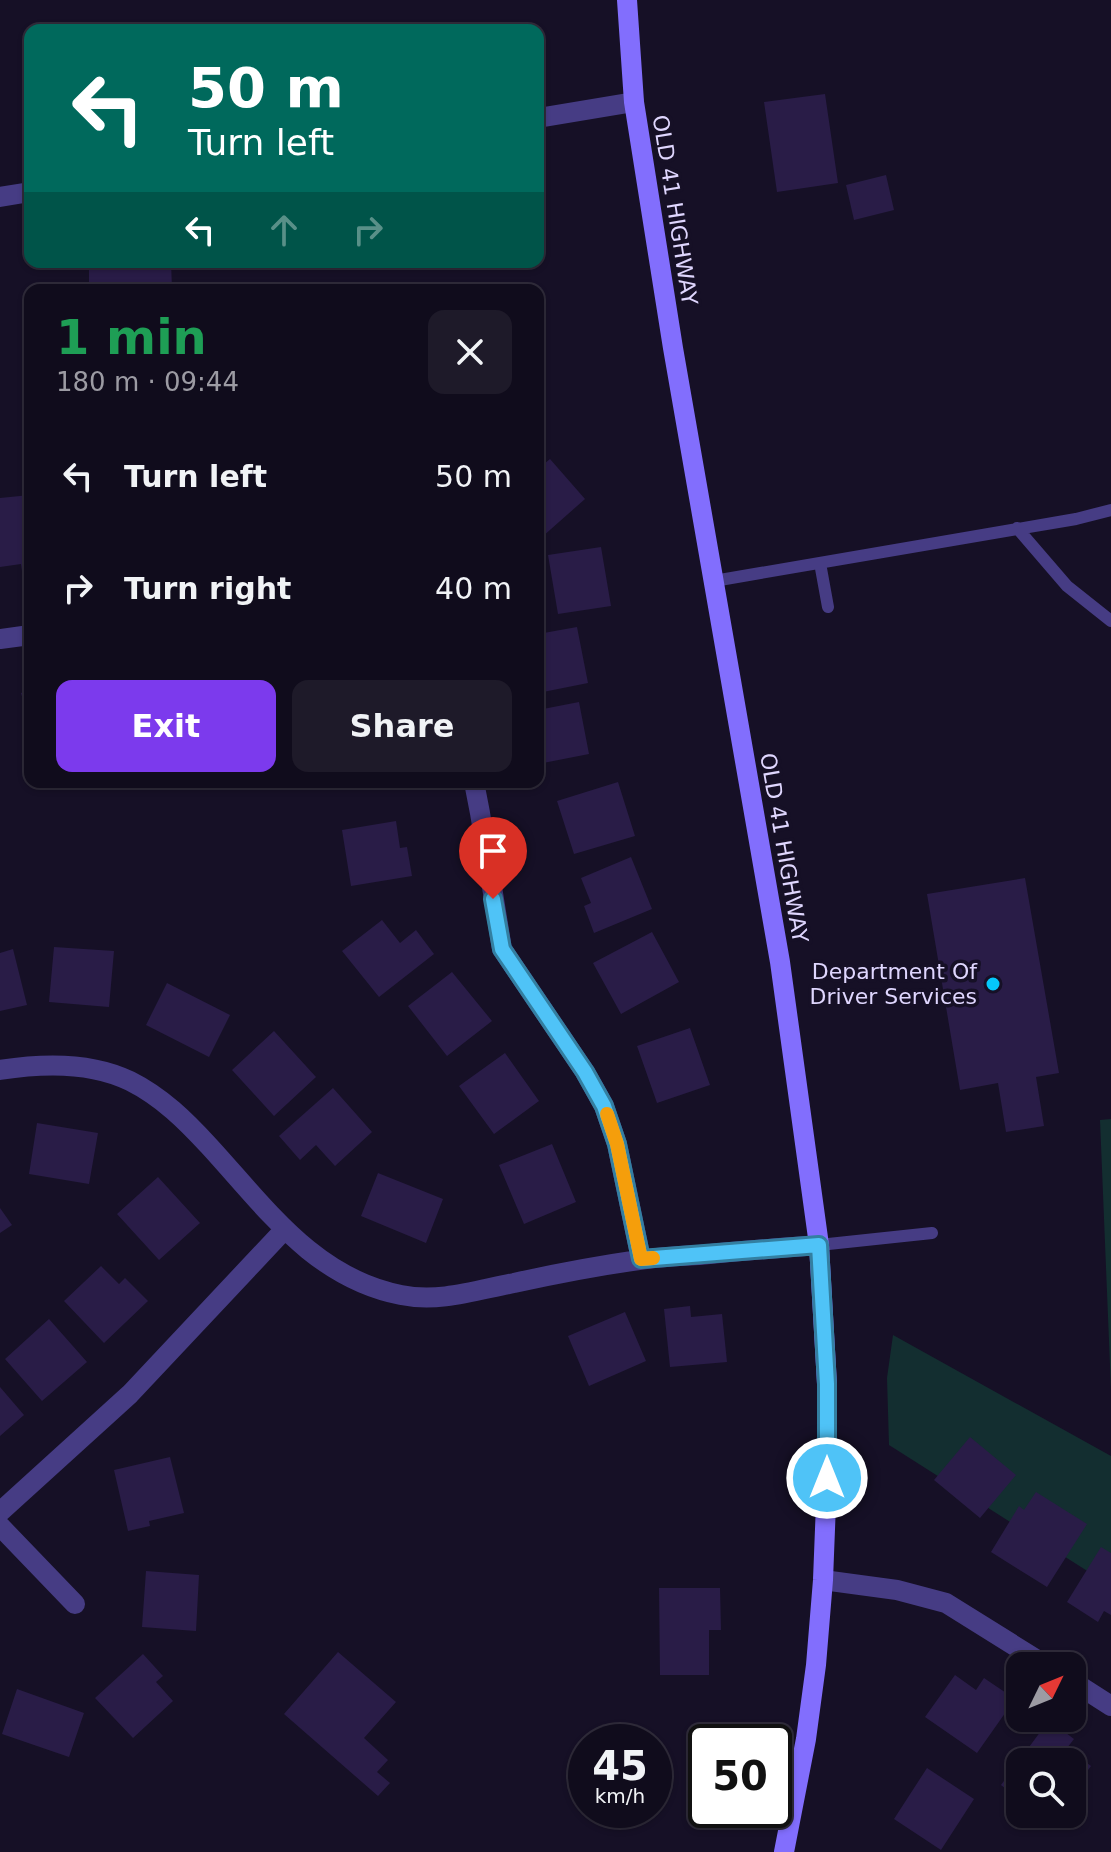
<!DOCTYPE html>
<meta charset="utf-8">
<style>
:root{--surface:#100c1c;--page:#1e1a29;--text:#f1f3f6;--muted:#9c9ba3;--line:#302c3b;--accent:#7c3aed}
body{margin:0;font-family:"DejaVu Sans",sans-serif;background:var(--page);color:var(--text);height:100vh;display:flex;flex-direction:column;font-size:30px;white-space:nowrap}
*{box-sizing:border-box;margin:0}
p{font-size:26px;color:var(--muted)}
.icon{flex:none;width:44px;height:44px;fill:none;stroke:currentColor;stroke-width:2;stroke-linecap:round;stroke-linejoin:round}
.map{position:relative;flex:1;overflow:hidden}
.details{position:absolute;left:24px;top:284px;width:520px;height:504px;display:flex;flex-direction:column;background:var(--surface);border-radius:16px;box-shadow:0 2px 6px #0004,0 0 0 2px var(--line)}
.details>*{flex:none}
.banner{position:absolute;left:24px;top:24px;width:520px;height:244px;border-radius:16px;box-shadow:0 2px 6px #0004,0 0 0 2px var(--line);background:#00695c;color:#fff;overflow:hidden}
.needle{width:52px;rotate:47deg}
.controls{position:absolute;left:1006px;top:1652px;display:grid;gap:16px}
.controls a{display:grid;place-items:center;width:80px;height:80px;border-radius:16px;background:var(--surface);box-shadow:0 2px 6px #0004,0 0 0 2px var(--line);font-size:40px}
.speed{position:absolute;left:568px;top:1724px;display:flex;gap:16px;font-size:40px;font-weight:700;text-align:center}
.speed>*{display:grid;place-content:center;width:104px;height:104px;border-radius:50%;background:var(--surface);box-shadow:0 2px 6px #0004,0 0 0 2px var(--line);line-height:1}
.speed small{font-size:20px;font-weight:400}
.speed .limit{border:4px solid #111;border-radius:12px;background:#fff;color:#111}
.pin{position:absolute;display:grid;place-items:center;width:68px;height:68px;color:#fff;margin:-82px -34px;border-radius:50% 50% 50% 0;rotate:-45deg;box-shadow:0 0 8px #0007}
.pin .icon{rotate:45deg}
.me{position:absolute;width:88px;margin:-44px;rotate:0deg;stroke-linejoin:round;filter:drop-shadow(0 0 6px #0008)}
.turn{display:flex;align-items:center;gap:28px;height:168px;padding:0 32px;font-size:36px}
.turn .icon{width:104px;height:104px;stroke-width:2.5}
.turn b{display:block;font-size:56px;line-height:68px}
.lanes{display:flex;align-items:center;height:76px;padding:0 32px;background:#0003;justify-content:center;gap:40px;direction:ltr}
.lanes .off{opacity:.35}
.round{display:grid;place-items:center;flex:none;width:84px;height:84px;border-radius:16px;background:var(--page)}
.summary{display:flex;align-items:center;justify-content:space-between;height:136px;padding:0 32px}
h1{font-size:48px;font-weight:600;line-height:60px;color:#1e9e55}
.button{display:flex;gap:16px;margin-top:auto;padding:16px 32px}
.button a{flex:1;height:92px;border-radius:16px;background:var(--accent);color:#fff;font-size:32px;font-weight:600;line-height:92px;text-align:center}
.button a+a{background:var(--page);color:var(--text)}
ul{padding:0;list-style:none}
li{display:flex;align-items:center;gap:24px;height:112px;padding:0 32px}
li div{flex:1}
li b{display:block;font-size:30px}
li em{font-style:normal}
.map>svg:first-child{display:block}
.green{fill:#132e30}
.building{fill:#291c47}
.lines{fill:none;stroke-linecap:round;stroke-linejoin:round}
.lane{stroke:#463c84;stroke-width:12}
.street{stroke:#463c84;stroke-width:20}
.secondary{stroke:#826efd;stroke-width:20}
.route-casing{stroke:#337fa1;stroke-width:20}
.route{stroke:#4fc3f7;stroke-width:14}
.slow{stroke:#f59e0b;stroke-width:14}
.poi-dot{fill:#05c7fb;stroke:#161026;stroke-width:3}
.labels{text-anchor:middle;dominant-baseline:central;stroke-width:7;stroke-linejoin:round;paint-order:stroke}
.street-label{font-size:22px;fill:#dfd6fe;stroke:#161026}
.poi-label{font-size:22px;fill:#dfd6fe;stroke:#161026;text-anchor:end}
</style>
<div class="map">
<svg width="1111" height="1852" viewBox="0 0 1111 1852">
<rect width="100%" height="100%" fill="#161026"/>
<path class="green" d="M1111 1119V1390L1100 1120Z
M893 1335 1111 1456V1586L889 1445 887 1378Z"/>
<path class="building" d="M825 94 838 183 777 192 764 102Z
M886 175 894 210 854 220 846 185Z
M89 262H171L172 288 89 290Z
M550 459 585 499 542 537 538 533V469Z
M30 495V577L23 578 21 564 0 567V498Z
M601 547 611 606 558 614 548 555Z
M577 627 588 683 538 693V634Z
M30 690V721H29L21 693Z
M579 702 589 754 538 764V710Z
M618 782 635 836 574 854 557 801Z
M396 821 400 848 407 847 412 876 351 886 342 830Z
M631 857 652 909 594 933 584 906 591 903 581 878Z
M1025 878 1059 1073 1036 1077 1044 1126 1006 1132 998 1083 960 1090 927 894Z
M382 920 400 943 416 930 434 954 379 997 342 951Z
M652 932 679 982 621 1014 593 963Z
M54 947 114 951 109 1007 49 1002Z
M13 949 27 1005 0 1011V953Z
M452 972 492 1021 447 1056 408 1006Z
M167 983 230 1015 209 1057 146 1025Z
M690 1028 710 1085 657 1103 637 1046Z
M274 1031 316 1077 274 1116 232 1070Z
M505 1053 539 1101 494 1134 459 1086Z
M333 1088 372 1132 335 1166 316 1145 300 1160 279 1136Z
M37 1123 98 1133 89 1184 29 1174Z
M552 1144 576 1202 524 1224 499 1165Z
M378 1173 443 1199 426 1243 361 1216Z
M158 1177 200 1223 159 1260 117 1214Z
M0 1208 12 1225 0 1233Z
M101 1266 119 1284 125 1278 148 1301 104 1343 64 1301Z
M690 1306 691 1317 722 1314 727 1362 670 1367 664 1309Z
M625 1312 646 1361 589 1386 568 1336Z
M49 1319 87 1362 42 1401 5 1359Z
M0 1387 24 1415 0 1436Z
M970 1437 1016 1475 980 1518 934 1480Z
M170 1457 184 1513 149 1521 150 1526 128 1531 114 1470Z
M1036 1492 1087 1524 1047 1587 991 1552 1019 1506 1024 1510Z
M1101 1547 1111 1553V1615L1104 1611 1098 1622 1067 1602Z
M146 1571 199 1575 196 1631 142 1627Z
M659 1588H720L721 1630H709V1675H660Z
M338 1652 396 1702 364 1738 388 1760 377 1772 390 1783 378 1796 284 1714Z
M143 1654 163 1676 156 1682 173 1701 133 1738 95 1698Z
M955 1675 976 1690 984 1678 1015 1699 977 1753 925 1717Z
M17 1689 84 1713 69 1757 2 1734Z
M1049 1720 1074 1739 1067 1748 1091 1766 1072 1792V1762H1020V1800L1001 1785Z
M927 1768 974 1799 941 1850 894 1819Z"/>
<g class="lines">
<path class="lane" d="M1017 528 1067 586 1111 621
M820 563 828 607
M714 581 1076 519 1111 510
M819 1245 932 1233"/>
<path class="street" d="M538 118 634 102
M0 197 30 192
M0 639 30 635
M474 782 480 813 502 949 585 1072 604 1106 617 1144 641 1259
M0 1070C43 1063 91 1062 130 1081 162 1097 186 1121 209 1146 266 1208 314 1278 401 1295 439 1303 477 1290 514 1283 555 1274 597 1266 639 1260 659 1257 679 1256 699 1255 739 1251 779 1248 819 1245
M0 1512 130 1394 285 1229
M0 1526 75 1604
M823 1580 897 1590 946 1603 1047 1666
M1072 1681 1111 1706"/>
<path class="secondary" d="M627 0 634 102 673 348 780 962 819 1245 827 1384V1478L823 1580 816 1665 806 1739 784 1852"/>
</g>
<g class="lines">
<g class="route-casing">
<path id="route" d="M493 899 502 949 585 1072 604 1106 617 1144 641 1259 819 1245 827 1384V1478"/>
</g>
<use href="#route" class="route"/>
<path class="slow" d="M607 1114 617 1144 641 1259 653 1258"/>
</g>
<circle class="poi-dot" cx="993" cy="984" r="8"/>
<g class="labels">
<g class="street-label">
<text transform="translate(675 210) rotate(81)">OLD 41 HIGHWAY</text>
<text transform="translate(784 848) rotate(80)">OLD 41 HIGHWAY</text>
</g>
<g class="poi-label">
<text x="977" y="971">Department Of<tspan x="977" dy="25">Driver Services</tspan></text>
</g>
</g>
</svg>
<div class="controls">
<a><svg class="needle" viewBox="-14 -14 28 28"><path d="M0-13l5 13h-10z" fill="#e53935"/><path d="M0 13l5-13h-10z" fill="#9c9ba3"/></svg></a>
<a><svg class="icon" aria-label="search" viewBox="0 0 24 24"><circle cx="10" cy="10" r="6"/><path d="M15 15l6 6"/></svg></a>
</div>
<div class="speed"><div>45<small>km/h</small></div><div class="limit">50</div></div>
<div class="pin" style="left:493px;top:899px;background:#d93025"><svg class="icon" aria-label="arrive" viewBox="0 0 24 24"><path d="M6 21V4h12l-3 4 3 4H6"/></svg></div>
<svg class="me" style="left:827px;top:1478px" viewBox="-20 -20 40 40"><circle r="17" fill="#4fc3f7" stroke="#fff" stroke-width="3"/><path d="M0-11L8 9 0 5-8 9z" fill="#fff"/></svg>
<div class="banner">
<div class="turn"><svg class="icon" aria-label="left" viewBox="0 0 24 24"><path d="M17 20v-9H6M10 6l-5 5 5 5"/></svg><div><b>50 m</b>Turn left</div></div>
<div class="lanes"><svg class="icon" aria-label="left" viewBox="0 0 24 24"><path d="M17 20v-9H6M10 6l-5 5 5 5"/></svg><svg class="icon off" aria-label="ahead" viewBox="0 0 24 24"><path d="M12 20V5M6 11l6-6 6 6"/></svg><svg class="icon off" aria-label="right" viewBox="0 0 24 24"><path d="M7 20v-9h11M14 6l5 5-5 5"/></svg></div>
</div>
<section class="details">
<div class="summary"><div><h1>1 min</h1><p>180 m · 09:44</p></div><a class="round"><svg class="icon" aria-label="close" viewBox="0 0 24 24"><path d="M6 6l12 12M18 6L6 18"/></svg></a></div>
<ul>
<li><svg class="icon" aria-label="left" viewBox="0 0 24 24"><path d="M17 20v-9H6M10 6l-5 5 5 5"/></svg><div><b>Turn left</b></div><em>50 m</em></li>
<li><svg class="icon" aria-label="right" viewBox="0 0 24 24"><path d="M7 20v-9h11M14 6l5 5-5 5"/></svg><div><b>Turn right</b></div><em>40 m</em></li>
</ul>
<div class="button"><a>Exit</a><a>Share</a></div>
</section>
</div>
